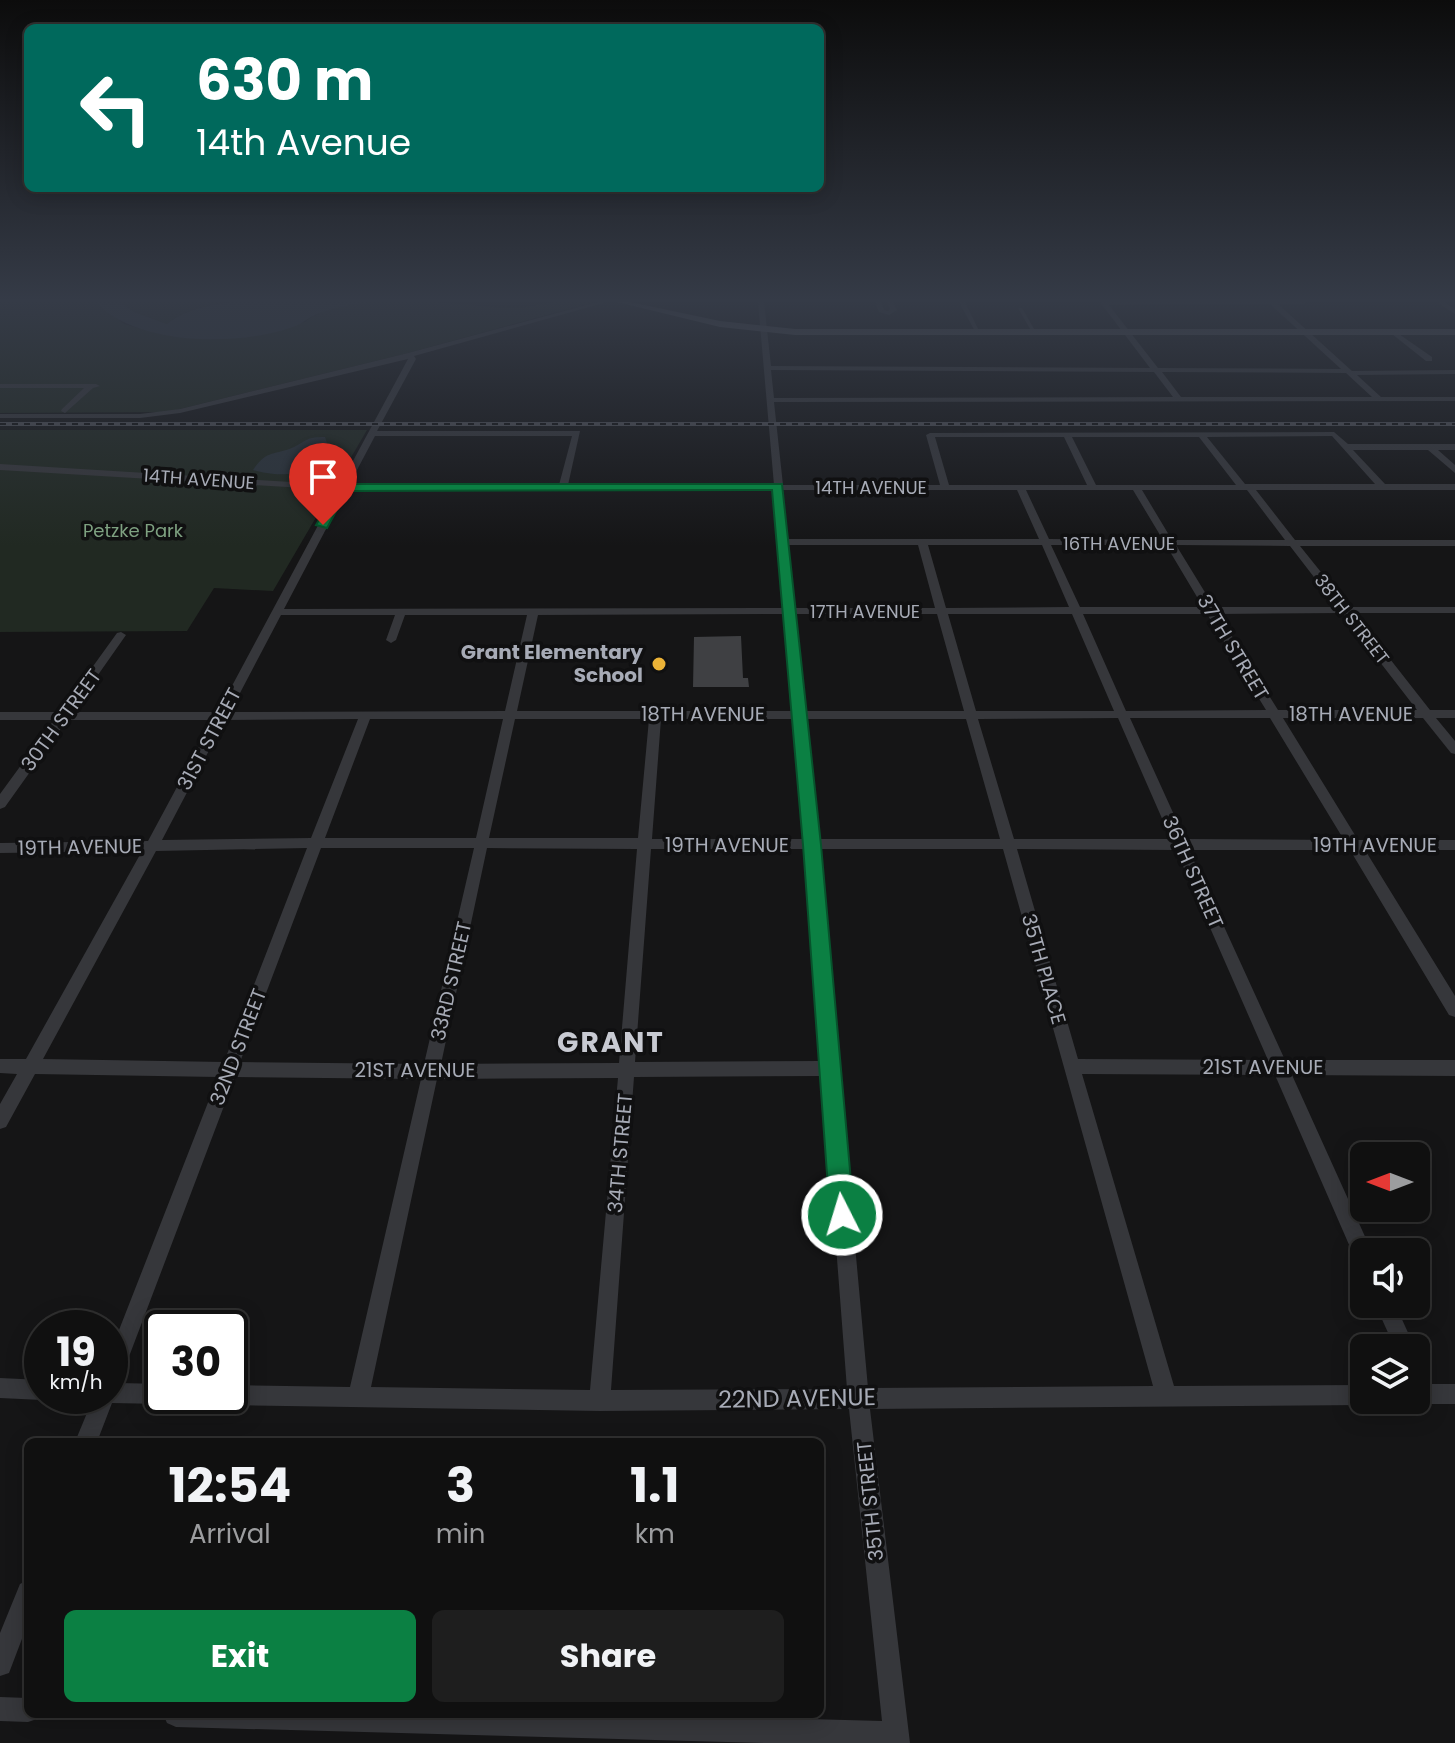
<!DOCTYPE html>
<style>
:root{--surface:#101010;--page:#1e1e1e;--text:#f1f3f6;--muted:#9c9d9f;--line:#303030;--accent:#0b8043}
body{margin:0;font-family:Poppins,sans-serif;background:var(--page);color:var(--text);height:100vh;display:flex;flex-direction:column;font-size:30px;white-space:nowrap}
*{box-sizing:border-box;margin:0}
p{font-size:26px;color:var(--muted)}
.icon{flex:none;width:44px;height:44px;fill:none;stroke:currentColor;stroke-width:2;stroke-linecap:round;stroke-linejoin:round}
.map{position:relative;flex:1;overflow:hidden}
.sheet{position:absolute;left:24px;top:1438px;width:800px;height:280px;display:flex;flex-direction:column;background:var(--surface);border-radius:12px;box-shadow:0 4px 20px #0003,0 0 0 2px var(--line)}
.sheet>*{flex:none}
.hud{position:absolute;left:24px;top:24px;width:800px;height:168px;border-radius:12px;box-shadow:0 4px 20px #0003,0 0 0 2px var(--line);background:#00695c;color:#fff;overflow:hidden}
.needle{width:52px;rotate:270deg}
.tools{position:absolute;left:1350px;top:1142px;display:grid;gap:16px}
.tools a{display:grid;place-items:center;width:80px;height:80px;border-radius:12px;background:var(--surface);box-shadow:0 4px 20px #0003,0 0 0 2px var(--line);font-size:40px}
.speed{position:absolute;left:24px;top:1310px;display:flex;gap:16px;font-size:40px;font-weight:700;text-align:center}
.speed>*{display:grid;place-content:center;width:104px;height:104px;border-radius:50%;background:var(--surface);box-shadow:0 4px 20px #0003,0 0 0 2px var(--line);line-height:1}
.speed small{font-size:20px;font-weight:400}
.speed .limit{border:4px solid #111;border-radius:12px;background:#fff;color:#111}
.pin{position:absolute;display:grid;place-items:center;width:68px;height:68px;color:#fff;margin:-82px -34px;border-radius:50% 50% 50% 0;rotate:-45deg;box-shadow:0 0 8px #0007}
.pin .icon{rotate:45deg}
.me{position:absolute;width:88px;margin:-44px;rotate:355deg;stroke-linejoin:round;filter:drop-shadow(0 0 6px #0008)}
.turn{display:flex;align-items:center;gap:28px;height:168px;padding:0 40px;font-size:36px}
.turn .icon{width:104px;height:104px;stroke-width:2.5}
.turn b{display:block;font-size:56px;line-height:68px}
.eta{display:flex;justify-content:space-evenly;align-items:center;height:136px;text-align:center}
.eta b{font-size:48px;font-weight:700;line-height:56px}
.primary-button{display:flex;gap:16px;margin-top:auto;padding:16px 40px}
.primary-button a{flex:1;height:92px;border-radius:12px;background:var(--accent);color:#fff;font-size:32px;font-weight:700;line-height:92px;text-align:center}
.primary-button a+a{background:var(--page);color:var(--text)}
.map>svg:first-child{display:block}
.green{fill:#212922}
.water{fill:#2b333a}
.building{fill:#3f4043}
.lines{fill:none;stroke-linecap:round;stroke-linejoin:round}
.minor{fill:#36373b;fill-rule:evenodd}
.major{fill:#52535a;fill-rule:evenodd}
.rail-casing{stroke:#4d4e54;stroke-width:4}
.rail{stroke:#101011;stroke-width:2;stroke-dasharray:6;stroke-linecap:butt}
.route{fill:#0b8043;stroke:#07532c;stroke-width:2}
.poi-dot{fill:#ecb337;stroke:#101011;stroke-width:3}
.labels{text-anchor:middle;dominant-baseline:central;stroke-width:7;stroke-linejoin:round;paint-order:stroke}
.far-street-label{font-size:18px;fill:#a7abb6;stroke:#101011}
.far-park-label{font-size:18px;fill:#7ea181;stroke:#101011}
.street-label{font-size:20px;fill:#a7abb6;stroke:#101011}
.poi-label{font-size:20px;font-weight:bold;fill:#a7abb6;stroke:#101011;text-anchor:end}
.near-street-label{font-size:24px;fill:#a7abb6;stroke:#101011}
.district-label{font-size:28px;font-weight:bold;letter-spacing:2px;fill:#c8cad2;stroke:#101011}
</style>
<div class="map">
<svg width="1455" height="1743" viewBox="0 0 1455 1743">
<rect width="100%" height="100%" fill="#151516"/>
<path class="green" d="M0 302H96L124 324 156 333 185 337 305 322C352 284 458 307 513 308 528 308 542 303 556 302 568 300 581 302 594 302L408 353 168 412 0 413Z
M120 302H225C205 306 184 310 167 324L134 312Z
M0 430H367L273 591 214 588 187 631 0 632Z"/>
<path class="water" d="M96 302H120L134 312 167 324C208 289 317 302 371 302 352 304 328 308 311 317 304 321 298 326 290 328 236 346 136 346 96 302Z
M325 437 327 443C322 450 318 460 312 465 298 478 269 475 253 470 267 449 274 456 294 447 308 440 306 437 325 437Z"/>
<path class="building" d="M741 636 743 678H748L749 687H693L694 637Z"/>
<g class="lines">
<path class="minor" d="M598 302H607L414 356 416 359 377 431H580L568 485H774L758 302H764L771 366 1150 368 1100 302H1306L1303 304H1278L1352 371 1455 370V374L1357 375 1381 397H1455V401L774 402 783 485H940L926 435 930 433 1334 432 1348 444H1455V450H1438L1455 465V473L1428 450H1353L1385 484H1455V490H1256L1295 540H1455V546H1300L1349 607H1455V613H1354L1430 710H1455V718H1436L1455 741V754L1451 753 1423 718H1283L1358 840H1455V850H1365L1455 996V1017L1449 1015 1350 850H1189L1285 1060H1455V1076L1292 1075 1372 1252H1364V1266L1357 1263 1275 1075 1082 1074 1174 1386 1364 1385V1400H1372L1364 1405 870 1409 910 1743H766L176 1727 167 1723 163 1714H629L882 1721 849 1409 600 1411 230 1405 223 1402 220 1396H230V1385L350 1387 421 1079 235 1077 119 1383 162 1384V1396H172L169 1401 162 1404 112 1403 97 1442H75L94 1396H110V1353L218 1077 35 1074 6 1127 0 1129V1104L17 1074 0 1073V1059H26L142 851 0 853V843L148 841 213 720H67L5 807 0 809V794L54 720H0V712H60L117 633 121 632 126 635 72 712H218L337 490 0 470V464L340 485 408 359 180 413 140 418H0V414H140L180 409 408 353ZM1270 304 1341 369 1158 368 1109 305ZM771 370 1154 372 1173 397 774 398ZM1162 372 1346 373 1372 397H1181ZM375 436H572L559 485H349ZM1332 436 1375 484H1245L1207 437ZM935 437H1064L1087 485H949ZM1072 437H1199L1236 485H1096ZM774 490 784 608 284 609 346 491ZM783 490H1017L1039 539H788ZM1026 490H1133L1163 540 1049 539ZM1142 490H1247L1285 540H1172ZM789 545H918L935 608H795ZM928 545H1042L1069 607 946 608ZM1051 545H1166L1203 607H1080ZM1176 545 1290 546 1337 607H1214ZM1342 613 1417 710H1278L1218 614ZM785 614 793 711H517L538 615ZM796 614H937L964 711H805ZM948 614H1072L1114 711H976ZM1083 614H1207L1266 710 1126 711ZM281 615H395L386 640 391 643 396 640 405 615H527L505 711 230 712ZM1118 718 1171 839H1014L978 719ZM1130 718H1270L1344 840 1185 839ZM358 719 311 838 162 840 225 720ZM370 719H503L476 838H325ZM515 719H649L638 838H489ZM661 719H794L805 839H652ZM806 719H966L1000 839H818ZM307 848 224 1062 43 1059 156 851ZM321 848H474L424 1064 240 1062ZM487 848 637 849 619 1063 441 1064ZM651 849H805L822 1061 635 1062ZM819 849H1003L1153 1386 868 1388ZM1017 849 1176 850 1268 1060 1078 1059ZM823 1076 847 1389 611 1390 634 1077ZM618 1078 590 1390 371 1387 437 1079Z
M875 302H881L884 310 888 311 890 309 887 302H893L897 310 889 315 879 312Z
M959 302H965L980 333H976Z
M1437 302H1444L1455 309V314Z
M1018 308H1022L1037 334H1033Z
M1392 332H1396L1432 357V361H1426L1392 334Z
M0 384H96L100 386 93 388 65 413 61 411 62 409 84 388H0Z
M1375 1304H1395L1415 1348H1395Z
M1416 1363 1423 1366 1432 1384H1455V1404H1416L1409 1401 1416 1400Z
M0 1378 42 1380V1396H50L42 1400 0 1398Z
M28 1580V1623L9 1673 0 1676V1633L20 1584Z
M0 1697 28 1698V1714H39L37 1719 28 1722 0 1721Z"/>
<path class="major" d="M617 302H630L720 321 795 329H1455V335H795L720 327Z"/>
<g class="rail-casing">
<path id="rail" d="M0 424H1455"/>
</g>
<use href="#rail" class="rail"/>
</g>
<linearGradient id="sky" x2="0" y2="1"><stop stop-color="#0c0c0c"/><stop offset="0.55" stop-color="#353b47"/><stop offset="1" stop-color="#353b47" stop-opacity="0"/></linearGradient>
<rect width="1455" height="546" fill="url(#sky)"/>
<path class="route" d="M782 484 821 845 854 1215 850 1223 842 1227 834 1223 830 1215 803 845 772 490 347 491 327 528 316 525 337 488 343 484Z"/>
<circle class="poi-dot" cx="659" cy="664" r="8"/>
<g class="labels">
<g class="far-street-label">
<text transform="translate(199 479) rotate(4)">14TH AVENUE</text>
<text x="871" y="487">14TH AVENUE</text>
<text x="1119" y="543">16TH AVENUE</text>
<text x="865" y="611">17TH AVENUE</text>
<text transform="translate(1352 619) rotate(52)">38TH STREET</text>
</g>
<g class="far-park-label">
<text x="133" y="530">Petzke Park</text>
</g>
<g class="street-label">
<text transform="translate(1233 647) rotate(59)">37TH STREET</text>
<text x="703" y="714">18TH AVENUE</text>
<text x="1351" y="714">18TH AVENUE</text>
<text transform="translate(61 720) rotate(-54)">30TH STREET</text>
<text transform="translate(209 739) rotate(-62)">31ST STREET</text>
<text x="727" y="845">19TH AVENUE</text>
<text x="1375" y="845">19TH AVENUE</text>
<text transform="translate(80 847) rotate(-1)">19TH AVENUE</text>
<text transform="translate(1193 872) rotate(66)">36TH STREET</text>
<text transform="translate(1044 969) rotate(74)">35TH PLACE</text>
<text transform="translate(451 981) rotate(-77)">33RD STREET</text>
<text transform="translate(238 1047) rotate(-69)">32ND STREET</text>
<text x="1263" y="1067">21ST AVENUE</text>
<text x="415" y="1070">21ST AVENUE</text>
<text transform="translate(620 1153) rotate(-85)">34TH STREET</text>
<text transform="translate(870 1501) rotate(-96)">35TH STREET</text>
</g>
<g class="poi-label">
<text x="643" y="652">Grant Elementary<tspan x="643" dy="23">School</tspan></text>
</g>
<g class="near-street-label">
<text transform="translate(797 1398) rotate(-1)">22ND AVENUE</text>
</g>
<g class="district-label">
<text x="611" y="1042">GRANT</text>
</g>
</g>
</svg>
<div class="tools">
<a><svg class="needle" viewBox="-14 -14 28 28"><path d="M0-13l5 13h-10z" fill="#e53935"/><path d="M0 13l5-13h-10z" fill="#9c9d9f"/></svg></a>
<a><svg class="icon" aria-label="sound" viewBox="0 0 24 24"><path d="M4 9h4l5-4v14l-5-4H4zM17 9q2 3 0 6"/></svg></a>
<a><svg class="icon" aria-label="layers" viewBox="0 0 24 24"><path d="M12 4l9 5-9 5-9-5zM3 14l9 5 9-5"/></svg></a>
</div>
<div class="speed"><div>19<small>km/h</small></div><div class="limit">30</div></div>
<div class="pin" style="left:323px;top:525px;background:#d93025"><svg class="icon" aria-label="arrive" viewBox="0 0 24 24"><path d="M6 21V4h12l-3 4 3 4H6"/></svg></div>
<svg class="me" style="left:842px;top:1215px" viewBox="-20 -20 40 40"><circle r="17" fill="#0b8043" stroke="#fff" stroke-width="3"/><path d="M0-11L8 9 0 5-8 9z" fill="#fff"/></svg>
<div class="hud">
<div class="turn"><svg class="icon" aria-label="left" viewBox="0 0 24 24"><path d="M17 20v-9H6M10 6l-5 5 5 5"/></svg><div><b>630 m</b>14th Avenue</div></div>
</div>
<section class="sheet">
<div class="eta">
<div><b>12:54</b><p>Arrival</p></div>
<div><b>3</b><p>min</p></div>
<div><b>1.1</b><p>km</p></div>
</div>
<div class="primary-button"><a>Exit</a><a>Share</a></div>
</section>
</div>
